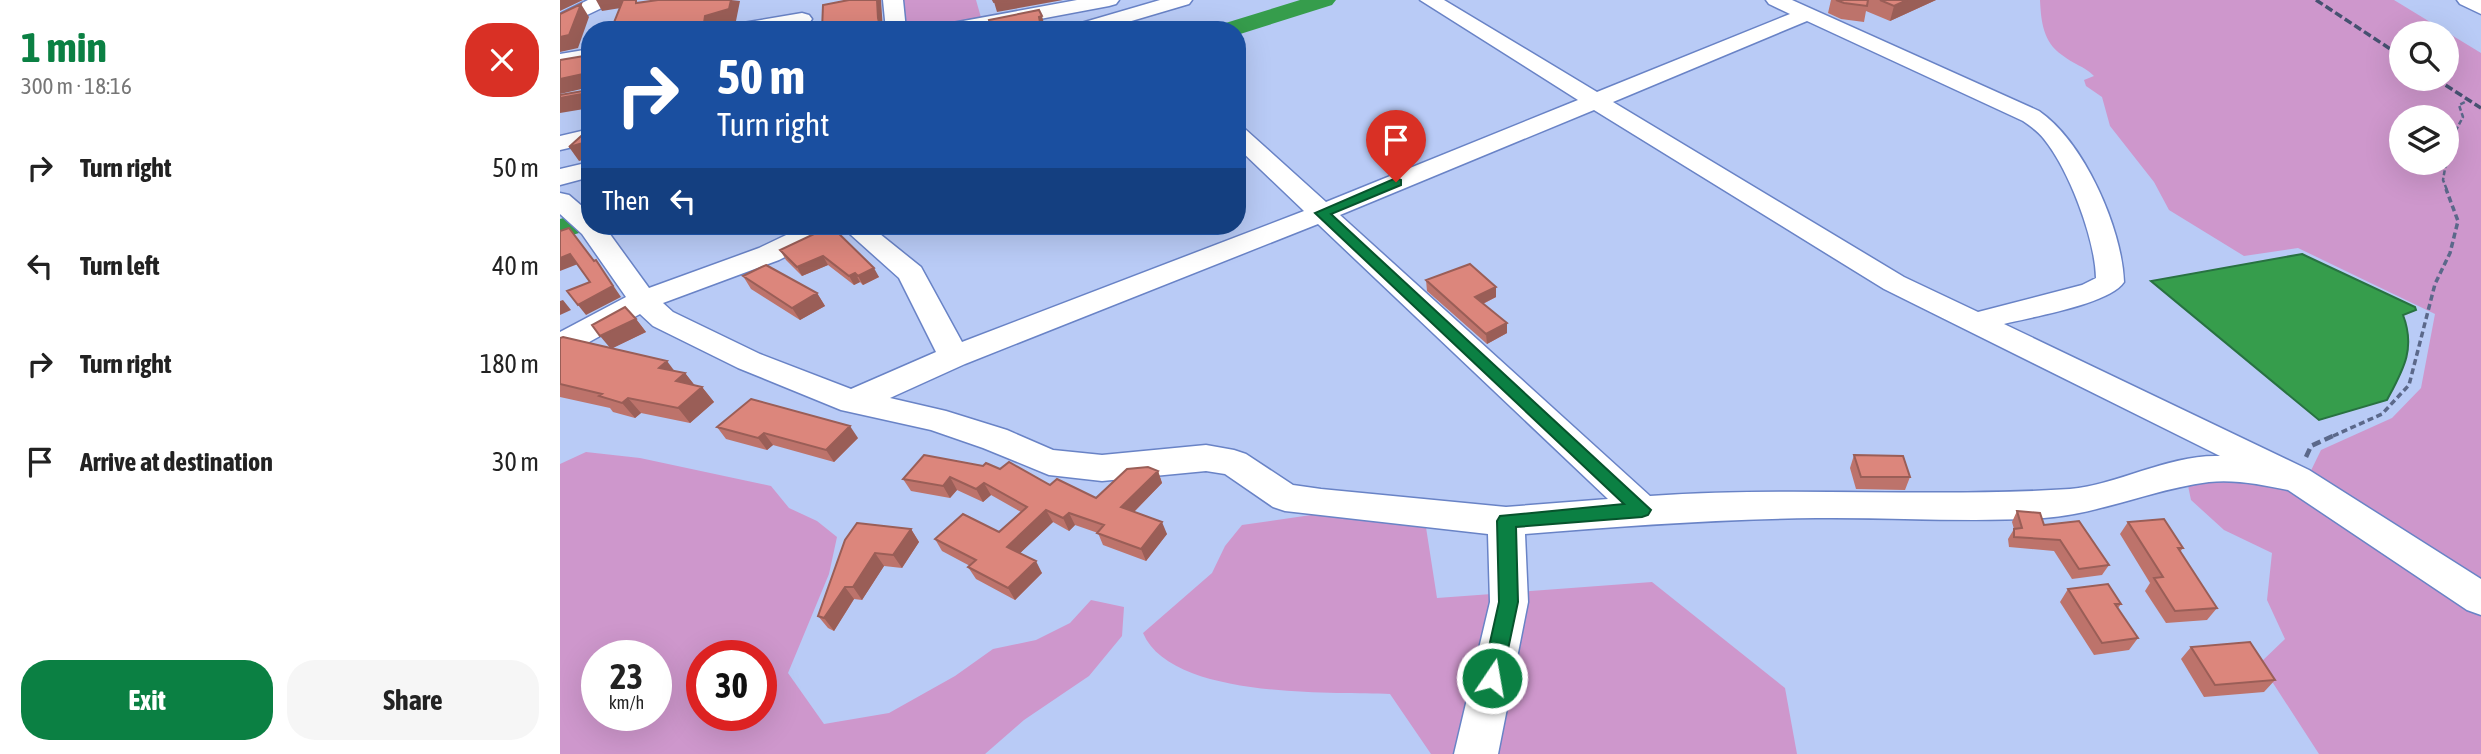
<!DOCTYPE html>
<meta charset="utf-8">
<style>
:root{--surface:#fff;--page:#f6f6f6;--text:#222;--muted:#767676;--accent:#0b8043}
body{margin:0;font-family:"Asap Condensed",sans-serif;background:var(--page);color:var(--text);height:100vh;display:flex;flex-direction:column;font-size:26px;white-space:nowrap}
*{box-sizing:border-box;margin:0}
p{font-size:23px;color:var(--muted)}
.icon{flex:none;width:38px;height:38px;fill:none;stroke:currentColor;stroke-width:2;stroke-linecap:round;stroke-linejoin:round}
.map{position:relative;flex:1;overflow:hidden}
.drawer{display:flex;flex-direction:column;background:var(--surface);width:560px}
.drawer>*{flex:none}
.banner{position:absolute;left:21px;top:21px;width:665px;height:214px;border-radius:28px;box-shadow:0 7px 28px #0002;background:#1a4fa0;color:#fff;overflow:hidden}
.buttons{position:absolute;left:1829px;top:21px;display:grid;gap:14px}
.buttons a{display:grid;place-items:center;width:70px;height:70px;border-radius:50%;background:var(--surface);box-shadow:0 7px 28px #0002;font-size:35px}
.speed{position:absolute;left:21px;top:640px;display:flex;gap:14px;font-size:35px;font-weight:700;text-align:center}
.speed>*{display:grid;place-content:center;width:91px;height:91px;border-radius:50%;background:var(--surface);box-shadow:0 7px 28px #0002;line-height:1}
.speed small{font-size:18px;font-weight:400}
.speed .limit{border:10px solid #d22;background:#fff;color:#111}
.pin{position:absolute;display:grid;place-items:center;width:60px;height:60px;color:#fff;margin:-72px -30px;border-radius:50% 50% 50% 0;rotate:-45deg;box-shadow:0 0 7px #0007}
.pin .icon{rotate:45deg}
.me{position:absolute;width:77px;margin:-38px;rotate:12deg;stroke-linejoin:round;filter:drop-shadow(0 0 5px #0008)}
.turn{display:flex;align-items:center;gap:24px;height:147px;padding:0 21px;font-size:32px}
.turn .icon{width:91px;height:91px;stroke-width:2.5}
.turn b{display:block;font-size:49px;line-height:60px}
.then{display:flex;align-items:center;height:66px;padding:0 21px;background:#0003;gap:14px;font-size:26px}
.round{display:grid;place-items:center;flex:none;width:74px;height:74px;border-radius:28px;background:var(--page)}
.headline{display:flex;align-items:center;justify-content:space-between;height:119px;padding:0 21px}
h1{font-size:42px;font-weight:700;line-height:52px;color:var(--accent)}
.button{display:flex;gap:14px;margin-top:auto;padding:14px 21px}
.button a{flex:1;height:80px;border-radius:28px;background:var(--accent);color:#fff;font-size:28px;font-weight:700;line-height:80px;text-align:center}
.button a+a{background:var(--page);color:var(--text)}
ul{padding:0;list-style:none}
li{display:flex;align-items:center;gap:21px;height:98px;padding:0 21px}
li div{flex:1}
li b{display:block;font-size:26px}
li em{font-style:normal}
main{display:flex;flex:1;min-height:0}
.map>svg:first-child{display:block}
.green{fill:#ce97cc;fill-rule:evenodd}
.water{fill:#369d4c;stroke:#287241;stroke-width:2}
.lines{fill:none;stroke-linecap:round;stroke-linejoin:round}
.river{fill:#369d4c;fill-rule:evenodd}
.minor-casing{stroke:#6983c6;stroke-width:3}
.path-far2{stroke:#5b688a;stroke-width:2.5;stroke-dasharray:5 2.5;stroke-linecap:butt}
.path-far1{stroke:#5b688a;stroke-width:3.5;stroke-dasharray:6 3.5;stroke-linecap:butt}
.path{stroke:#5b688a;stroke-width:4.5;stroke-dasharray:9 4.5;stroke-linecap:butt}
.minor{fill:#fff;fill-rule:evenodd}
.rail{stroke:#455170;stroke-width:3.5;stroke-dasharray:8 3.5;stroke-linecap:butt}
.wall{fill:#bd736b}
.shaded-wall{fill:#9a5e57}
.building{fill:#dc867c;stroke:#9a5e57;stroke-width:2}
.route{fill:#0b8043;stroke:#07532c;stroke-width:2}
</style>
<main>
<section class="drawer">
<div class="headline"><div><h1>1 min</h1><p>300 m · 18:16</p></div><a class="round" style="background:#d93025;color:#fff"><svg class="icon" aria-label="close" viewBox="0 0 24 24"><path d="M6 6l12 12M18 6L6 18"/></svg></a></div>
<ul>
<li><svg class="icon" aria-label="right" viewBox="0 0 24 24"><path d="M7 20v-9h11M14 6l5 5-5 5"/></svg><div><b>Turn right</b></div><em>50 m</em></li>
<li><svg class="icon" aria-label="left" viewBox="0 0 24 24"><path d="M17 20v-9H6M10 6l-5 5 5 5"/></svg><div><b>Turn left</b></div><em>40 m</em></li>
<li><svg class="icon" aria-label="right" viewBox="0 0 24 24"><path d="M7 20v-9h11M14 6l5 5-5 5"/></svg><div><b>Turn right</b></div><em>180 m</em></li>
<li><svg class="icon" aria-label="arrive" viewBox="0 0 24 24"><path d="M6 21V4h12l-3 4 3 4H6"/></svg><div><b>Arrive at destination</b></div><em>30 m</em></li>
</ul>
<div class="button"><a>Exit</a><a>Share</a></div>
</section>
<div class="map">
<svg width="1921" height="754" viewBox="0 0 1921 754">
<rect width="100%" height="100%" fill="#b9cbf6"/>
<path class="green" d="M336 0H416L422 21 377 30H341Z
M1480 0H1834L1921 53V754H1759L1700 663 1725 639 1707 600 1712 553 1664 530 1631 500 1627 481 1655 474 1743 487 1761 450 1832 418 1861 388 1875 314 1738 248 1684 256 1609 210 1594 182 1550 126 1542 97 1526 86 1524 80 1534 76C1524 66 1513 64 1502 55 1483 42 1481 21 1480 0ZM1841 33H1886V79H1841ZM1841 117H1886V163H1841Z
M26 452 80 458 211 486 229 508 257 521 277 537 269 574 228 673 264 724 329 713 395 676 433 649 476 640 510 623 531 600 564 607 562 636 529 676 464 720 425 754H0V464ZM37 656H96V716H37ZM142 656H201V716H142Z
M758 514 865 521 877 598 1092 582 1225 688 1237 754H871L830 694C769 692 611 699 583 633L652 573 665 546 682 525Z"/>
<path class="water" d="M1742 254 1855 307 1856 310 1843 315C1856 349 1843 370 1827 400L1759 420 1591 281Z"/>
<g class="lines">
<path class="river" d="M740 0H776L772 5 677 35V30H656L659 25Z
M30 210V226H41L0 239V219Z"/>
<g class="minor-casing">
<path id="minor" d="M28 0H53L50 4 0 28V14Z
M323 0H343L346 30H326Z
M517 0H559L556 4 549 6 422 30H377L380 26 387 24Z
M600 0H632L629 4 541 30H508L511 26Z
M860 0H884L1037 92 1230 14 1209 4 1206 0H1232L1479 111C1524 142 1562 228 1564 282 1550 304 1471 317 1444 324L1749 470 1921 579V615L1907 610 1728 490C1703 485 1675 479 1649 482 1593 489 1540 514 1484 518 1408 523 1331 517 1256 518 1158 519 1062 526 965 534L968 602 938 754H894L930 602 928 534 725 511 713 507 665 474 646 471 542 481 489 475 423 448 371 430 281 410 178 368 93 326 80 314 11 352 0 355V332L66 297 22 234 0 214V193L9 195 30 213V226H44L89 288 199 248 245 226H279L275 232 219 260 103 303 113 312 200 354 291 389 376 352 339 278 281 226H310L361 267 402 342 744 211 677 147V127L685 129 766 202 1018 100ZM1247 21 1463 121C1470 126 1478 131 1484 139 1509 170 1535 238 1536 278L1522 285 1418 312 1344 277 1053 102ZM1034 110 1324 289 1660 456C1610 454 1557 485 1510 489 1370 498 1230 486 1090 496L780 215ZM758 224 1048 499 946 507 761 489 733 485 686 454 674 450 646 445 542 455 493 450 447 430 386 411 330 398 405 364Z
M1897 0H1921V14L1900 4Z
M242 13 249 15 252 19 249 23 215 30H167L170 26 177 24Z
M30 49V61L0 66V54Z
M30 129V143L0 150V136Z
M30 162V177L0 185V169Z"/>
</g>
<path class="path-far2" d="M1886 159 1888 145 1903 117 1899 105 1905 102
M1886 163 1883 180 1887 190"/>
<path class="path-far1" d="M1773 436 1822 414 1849 385 1875 284 1890 253 1898 221 1886 189"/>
<path class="path" d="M1746 457 1751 446 1777 434"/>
<use href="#minor" class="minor"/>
<path class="rail" d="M1756 0 1841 56
M1876 79 1921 108"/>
</g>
<path class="wall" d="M1271 0H1376L1330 21 1306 11 1304 22 1281 19 1268 13Z
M271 226 319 277 303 285 300 282 294 285 268 265 242 276 226 260 220 250Z
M183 276 257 293 265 306 240 320 191 289Z
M866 280 936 287V297L923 304 947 333 927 344 867 291Z
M76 319 86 332 52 348 115 371 125 373 134 385 142 387 154 402 130 423 81 413 75 418 53 412 50 408 0 397V338L50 348Z
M157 427 298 438 274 462 213 445 207 450 166 439Z
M1294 455 1350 477 1345 490 1296 489 1290 468Z
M440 469 536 498 598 471 602 483 574 512 607 534 586 561 543 545 538 533 515 525 509 531 493 522 460 553 482 573 455 600 416 579 408 567 410 566 382 551 375 539 439 532 461 512 431 495 423 502 397 490 390 498 351 491 343 479Z
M1457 511 1484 525 1549 565 1542 575 1512 579 1494 551 1449 547 1448 539 1454 529 1452 522Z
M1568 522 1623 548 1620 552 1657 608 1647 620 1606 623 1585 591 1590 583 1560 534Z
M351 529 359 542 342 568 324 566 302 600 294 599 274 631 268 628 258 616 285 540Z
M1508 589 1561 604 1558 608 1578 638 1569 650 1534 655 1500 602Z
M1631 647 1715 680 1704 692 1644 697 1621 659Z"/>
<path class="shaded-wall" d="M0 0H23L0 11Z
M36 0H70L73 6 42 11Z
M171 0 180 1 176 21 152 30H143L145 16Z
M317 0H321L323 30H321L318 18Z
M447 0H503L437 12 434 2Z
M1347 0H1376L1330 21 1334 6Z
M21 4 29 17 18 48 0 52V37Z
M482 16 485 27 482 28 483 30H438Z
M87 24 90 30H53Z
M23 74 30 87 0 94V79Z
M28 93 30 95V108L0 113V98Z
M30 141V158L19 161 9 147Z
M10 254 18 264 0 271V258Z
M263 256 268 265 242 276 237 267Z
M36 260 61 297 26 315 18 305 53 286Z
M314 268 319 277 303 285 298 276Z
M295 273 300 282 294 285 289 276Z
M936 287V297L916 307 915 297Z
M257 293 265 306 240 320 232 308Z
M3 300 11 310 0 315V301Z
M76 319 86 332 51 349 40 336Z
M947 323V333L927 344 926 334Z
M107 361 119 377 99 368Z
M125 373 137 388 116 381Z
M142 387 154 402 130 423 118 408Z
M68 398 81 413 75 418 62 403Z
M290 426 298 438 274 462 266 450Z
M204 433 213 445 207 450 198 438Z
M598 471 602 483 566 520 561 507Z
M390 477 397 490 390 498 383 486Z
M424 483 431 495 423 502 416 489Z
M486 510 493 522 454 559 447 547Z
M509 513 515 525 509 531 503 518Z
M602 522 607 534 586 561 581 549Z
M351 529 359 542 342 568 333 555Z
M315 553 324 566 302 600 293 587Z
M476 561 482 573 455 600 448 588Z
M285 587 294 599 274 631 264 618Z"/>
<path class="building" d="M63 0H76V3L98 0H171L169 9 145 16 143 30H85L87 24 51 30Z
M289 0H317L318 18 321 30H262L263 5Z
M433 0H447L434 2Z
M1276 0H1308L1307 6 1284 3Z
M1320 0H1347L1334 6Z
M21 4 9 35 0 37V14Z
M479 10 482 16 479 17 480 22 438 30H432L429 20Z
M371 23 373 30H333Z
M30 55V98L28 93 0 98V95L23 91V74L0 79V60Z
M30 128V141L9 147Z
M271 226 314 268 298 276 295 273 289 276 263 256 237 267 220 250Z
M9 228 34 261 36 260 53 286 18 305 7 291 30 282 10 254 0 258V231Z
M910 264 936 287 915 297 947 323 926 334 866 280Z
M206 265 257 293 232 308 183 276Z
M65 307 76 319 40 336 32 325Z
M3 337 107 361 99 368 125 373 116 381 142 387 118 408 68 398 62 403 39 396 42 394 0 384V338Z
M191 399 290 426 266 450 204 433 198 438 157 427Z
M364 455 423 466 426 463 440 469 449 462 490 485 497 479 536 498 567 469 588 467 598 471 561 507 602 522 581 549 537 533 544 525 509 513 503 518 486 510 447 547 476 561 448 588 408 567 416 560 375 539 403 514 439 532 467 507 424 483 416 489 390 477 383 486 343 479Z
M1294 455 1343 456 1350 477H1301Z
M1457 511 1480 513 1484 525 1519 521 1549 565 1519 569 1500 540 1454 537V529L1462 528Z
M1604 519 1623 548H1618L1657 608 1615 611 1594 578 1603 577 1568 522Z
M297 523 351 529 333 555 315 553 293 587H285L264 618 258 616 285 540Z
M1548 584 1561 604H1555L1578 638 1542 643 1508 589Z
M1690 642 1715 680 1655 685 1631 647Z"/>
<path class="route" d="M836 178 841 180V185L771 214 1091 510 1088 515 1082 517 956 527 958 602 942 678 939 685 932 687 925 685 922 678 939 602 937 521 940 516 1064 504 755 213Z"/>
</svg>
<div class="buttons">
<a><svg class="icon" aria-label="search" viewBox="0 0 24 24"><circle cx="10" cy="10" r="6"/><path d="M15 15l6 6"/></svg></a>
<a><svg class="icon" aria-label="layers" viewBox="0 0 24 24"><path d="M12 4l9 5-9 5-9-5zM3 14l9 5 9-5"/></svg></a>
</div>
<div class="speed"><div>23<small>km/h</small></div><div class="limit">30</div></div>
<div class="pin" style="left:836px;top:182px;background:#d93025"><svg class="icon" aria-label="arrive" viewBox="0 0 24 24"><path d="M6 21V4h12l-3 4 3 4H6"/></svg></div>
<svg class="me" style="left:932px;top:678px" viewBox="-20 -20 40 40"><circle r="17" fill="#0b8043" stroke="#fff" stroke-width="3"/><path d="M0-11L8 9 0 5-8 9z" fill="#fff"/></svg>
<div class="banner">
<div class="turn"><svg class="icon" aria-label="right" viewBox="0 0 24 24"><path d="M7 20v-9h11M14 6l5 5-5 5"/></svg><div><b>50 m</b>Turn right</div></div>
<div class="then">Then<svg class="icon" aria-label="left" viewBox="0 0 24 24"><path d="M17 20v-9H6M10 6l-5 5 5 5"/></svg></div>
</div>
</div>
</main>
